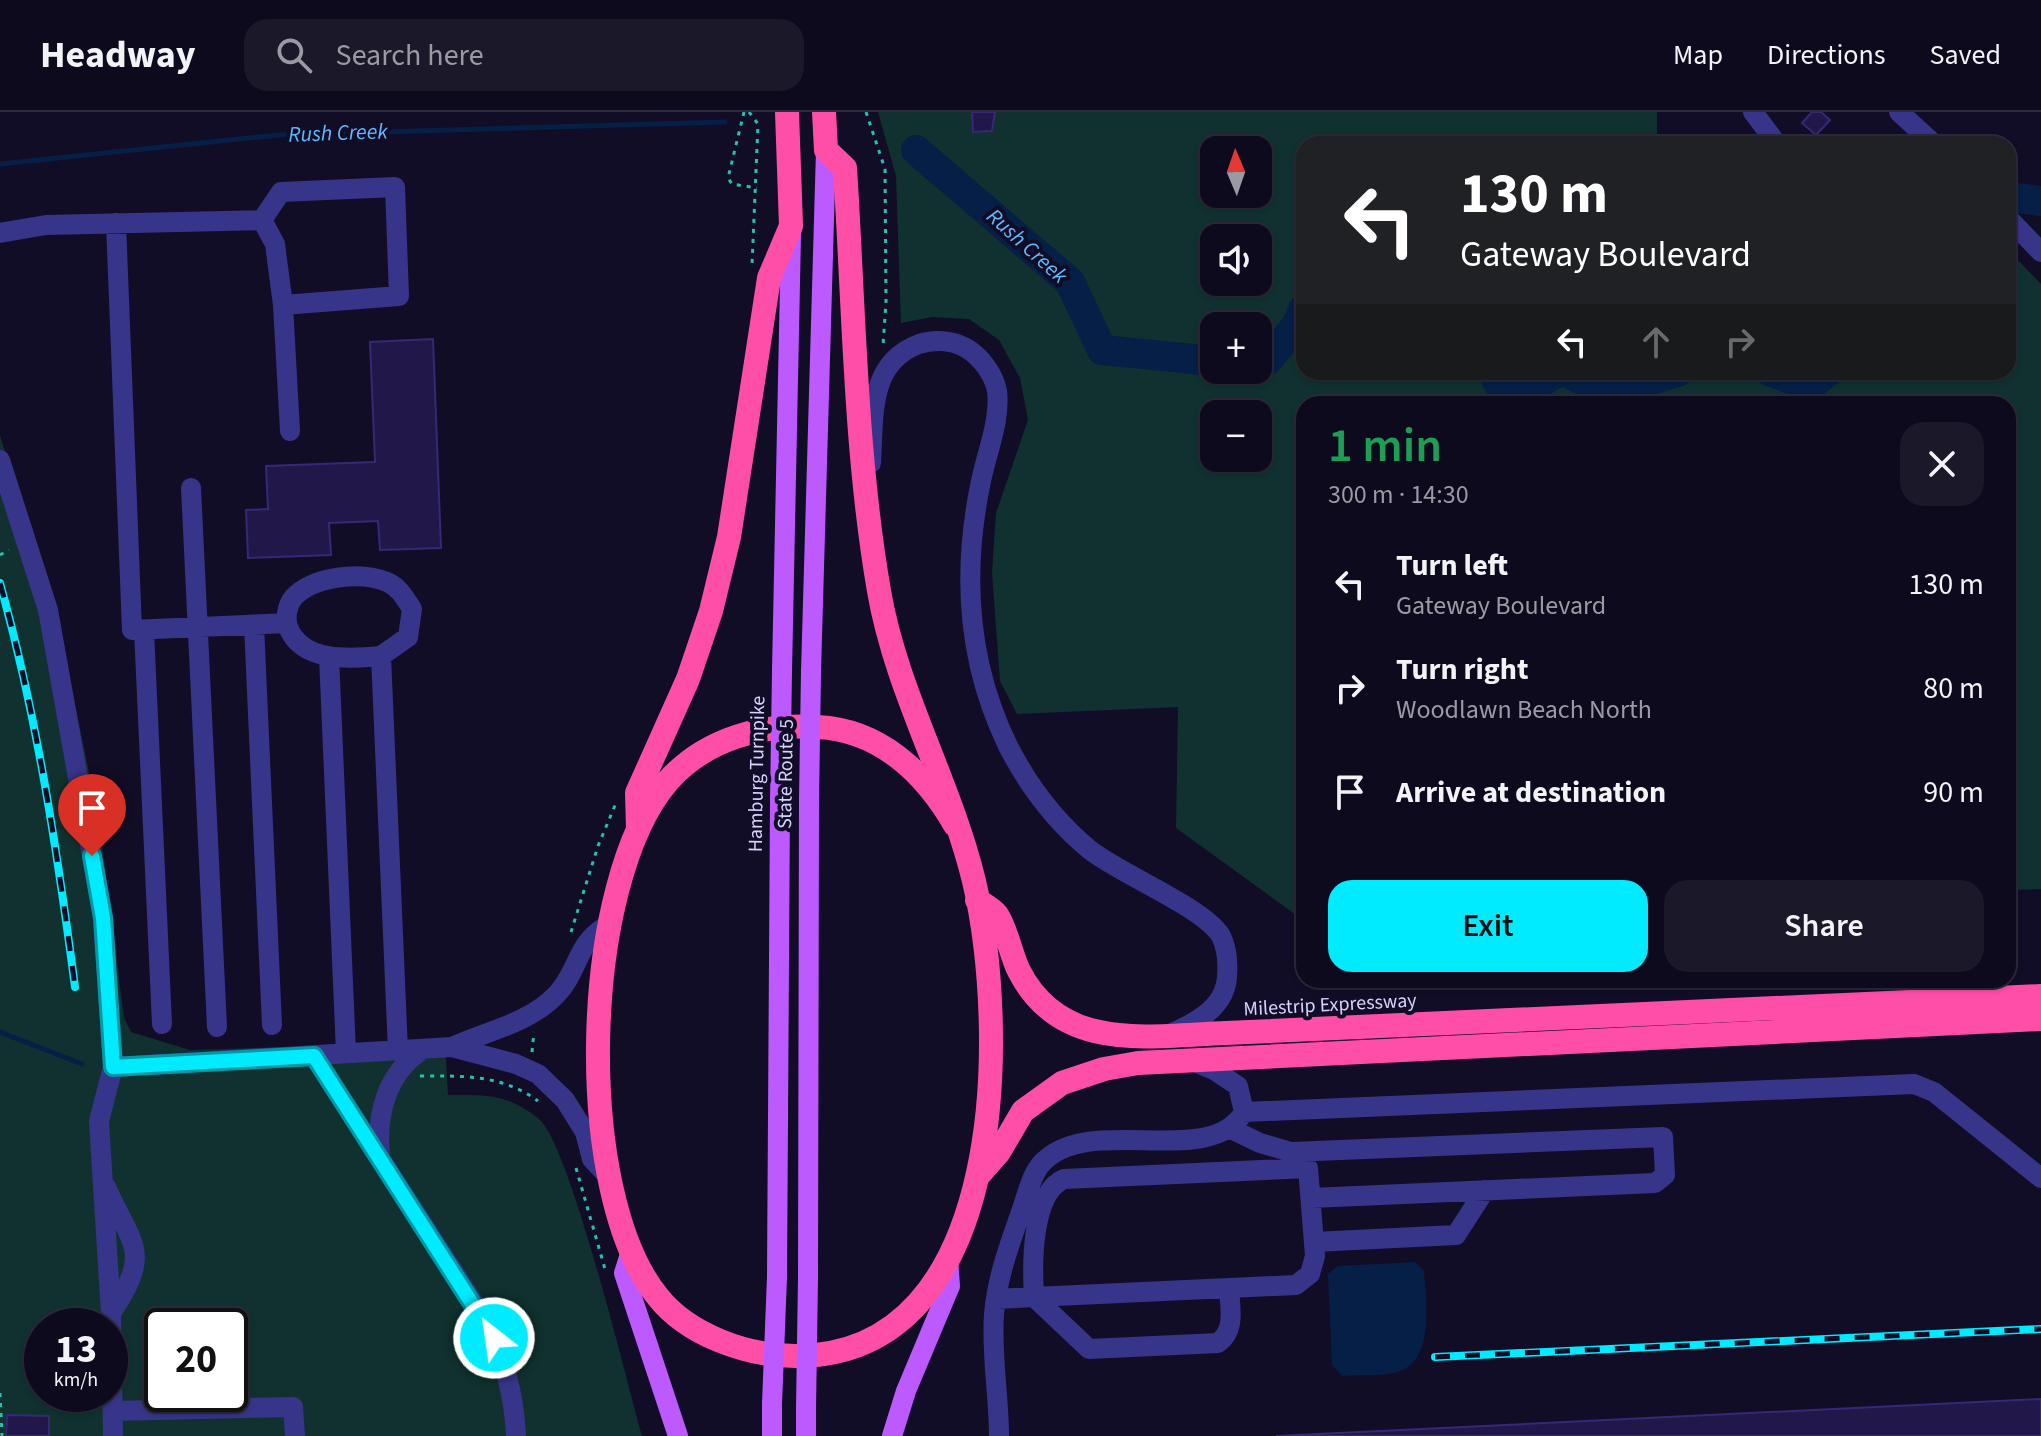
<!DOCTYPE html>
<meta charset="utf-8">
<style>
:root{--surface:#0d0a1d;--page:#1b182a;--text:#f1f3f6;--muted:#9a9aa4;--line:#2d2b3b;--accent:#00ebfe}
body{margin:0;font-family:"Source Sans 3",sans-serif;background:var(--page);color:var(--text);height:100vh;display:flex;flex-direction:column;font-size:30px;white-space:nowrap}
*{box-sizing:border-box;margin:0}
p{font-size:26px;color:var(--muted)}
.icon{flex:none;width:44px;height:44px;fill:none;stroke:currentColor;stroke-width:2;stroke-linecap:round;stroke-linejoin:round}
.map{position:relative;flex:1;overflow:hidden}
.drawer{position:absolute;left:1296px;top:284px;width:720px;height:592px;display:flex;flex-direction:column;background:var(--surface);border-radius:24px;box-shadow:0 2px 6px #0004,0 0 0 2px var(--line)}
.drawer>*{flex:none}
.hud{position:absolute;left:1296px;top:24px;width:720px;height:244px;border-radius:24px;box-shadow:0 2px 6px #0004,0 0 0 2px var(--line);background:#202124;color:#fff;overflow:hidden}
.needle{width:52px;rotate:358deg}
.fabs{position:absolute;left:1200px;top:24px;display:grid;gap:16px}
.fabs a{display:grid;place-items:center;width:72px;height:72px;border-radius:16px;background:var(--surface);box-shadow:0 2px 6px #0004,0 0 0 2px var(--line);font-size:40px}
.speed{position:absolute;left:24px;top:1196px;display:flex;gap:16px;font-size:40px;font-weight:700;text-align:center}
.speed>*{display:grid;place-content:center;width:104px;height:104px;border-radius:50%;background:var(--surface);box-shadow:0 2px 6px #0004,0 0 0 2px var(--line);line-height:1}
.speed small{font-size:20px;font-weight:400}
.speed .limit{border:4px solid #111;border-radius:12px;background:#fff;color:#111}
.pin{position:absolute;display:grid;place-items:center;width:68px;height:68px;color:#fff;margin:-82px -34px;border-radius:50% 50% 50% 0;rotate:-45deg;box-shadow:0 0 8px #0007}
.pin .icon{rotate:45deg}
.me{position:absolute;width:88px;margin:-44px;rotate:330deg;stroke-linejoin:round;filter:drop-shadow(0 0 6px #0008)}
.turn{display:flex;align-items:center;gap:28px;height:168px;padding:0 32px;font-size:36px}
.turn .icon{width:104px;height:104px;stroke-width:2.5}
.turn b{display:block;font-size:56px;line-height:68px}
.lanes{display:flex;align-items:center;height:76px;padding:0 32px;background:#0003;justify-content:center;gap:40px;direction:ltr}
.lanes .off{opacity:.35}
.round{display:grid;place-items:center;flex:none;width:84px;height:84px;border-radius:24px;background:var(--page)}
.headline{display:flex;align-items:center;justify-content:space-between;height:136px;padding:0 32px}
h1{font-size:48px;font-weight:600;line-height:60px;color:#1e9e55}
.primary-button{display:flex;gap:16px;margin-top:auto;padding:16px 32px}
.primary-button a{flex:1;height:92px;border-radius:24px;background:var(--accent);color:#111;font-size:32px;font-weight:600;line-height:92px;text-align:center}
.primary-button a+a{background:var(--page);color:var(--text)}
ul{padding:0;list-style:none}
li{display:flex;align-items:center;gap:24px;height:104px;padding:0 32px}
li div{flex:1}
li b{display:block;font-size:30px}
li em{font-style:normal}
header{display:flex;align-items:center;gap:48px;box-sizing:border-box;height:112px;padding:0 40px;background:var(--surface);border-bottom:2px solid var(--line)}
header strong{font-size:38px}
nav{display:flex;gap:44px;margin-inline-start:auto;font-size:28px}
.search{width:560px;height:72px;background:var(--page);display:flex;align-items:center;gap:20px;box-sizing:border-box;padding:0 28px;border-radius:24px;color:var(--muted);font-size:30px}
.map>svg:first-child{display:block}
.green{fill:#10312f;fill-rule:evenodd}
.water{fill:#061f47}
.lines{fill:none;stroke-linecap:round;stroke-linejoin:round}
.stream{stroke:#061f47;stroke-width:5}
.river{stroke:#061f47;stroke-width:30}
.building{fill:#211849;stroke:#362877;stroke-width:2}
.path{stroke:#26c0b3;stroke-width:3;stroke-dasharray:4 6;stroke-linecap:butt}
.minor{stroke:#363589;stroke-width:20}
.major{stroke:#bd5aff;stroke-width:20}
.highway{stroke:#ff4ea7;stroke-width:24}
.rail-casing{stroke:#00ebfe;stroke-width:8}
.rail{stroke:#110d27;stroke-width:5;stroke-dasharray:15;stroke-linecap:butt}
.major-bridge{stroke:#bd5aff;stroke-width:20}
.route-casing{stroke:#0099a5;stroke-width:20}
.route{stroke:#00ebfe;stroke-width:14}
.labels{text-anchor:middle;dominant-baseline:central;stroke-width:8;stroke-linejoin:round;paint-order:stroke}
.street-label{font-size:20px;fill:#d7d3ff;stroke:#110d27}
.water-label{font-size:22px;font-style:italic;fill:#61baff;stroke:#110d27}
</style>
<header>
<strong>Headway</strong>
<div class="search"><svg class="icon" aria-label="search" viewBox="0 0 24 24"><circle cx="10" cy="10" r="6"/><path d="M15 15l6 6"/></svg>Search here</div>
<nav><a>Map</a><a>Directions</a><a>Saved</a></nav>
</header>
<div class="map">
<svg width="2041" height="1324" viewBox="0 0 2041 1324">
<rect width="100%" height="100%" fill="#110d27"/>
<path class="green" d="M878 0H1657V32H1304V260H2008V138L2041 172V777L2008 778V292H1304V802L1296 803 1176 716 1178 595 1017 602 1000 569 992 461 996 401 1028 308 1020 266 999 228 969 207 932 205 901 211 896 64ZM1214 38H1258V82H1214ZM1214 126H1258V170H1214ZM1214 214H1258V258H1214ZM1214 302H1258V346H1214Z
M0 323 63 534 99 709 124 906 131 920 190 938 445 930 448 983C485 983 507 981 539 1007 570 1033 627 1271 642 1324H0ZM42 1214H110V1282H42ZM162 1214H230V1282H162Z"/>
<path class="water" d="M1415 1150 1424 1159C1426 1187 1435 1249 1398 1260 1382 1265 1359 1262 1342 1264L1332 1253 1328 1162 1338 1154Z"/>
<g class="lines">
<path class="stream" d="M0 52 278 23 725 10
M0 920 82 952"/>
<path class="river" d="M916 38 1070 170 1102 238 1214 249
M2008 85 2041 89
M1258 247H1269L1296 214 1304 196
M1493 260 1498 271 1521 282 1558 260
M1565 260 1608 280 1678 260
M1771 260 1810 274 1828 260"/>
</g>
<path class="building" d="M972 0H995L992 19 973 20Z
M1812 0H1821L1830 8 1816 23 1802 11Z
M1745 27V32H1706V28Z
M433 227 441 436 380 438 378 409 329 411 331 443 248 446 246 398 268 397 266 354 375 350 370 230Z
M2041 1287V1324H1276Z
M7 1303 49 1304V1324H6Z"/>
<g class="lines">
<path class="path" d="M744 0 728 66 732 72 757 76
M749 0 758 12 752 153
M866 0 885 57 886 190 883 233
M0 443 9 438
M571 820 598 734 616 691
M532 940 534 920
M420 964C463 964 501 962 538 989
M576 1056 605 1157
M0 1281 2 1324"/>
<path class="minor" d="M1753 0 1777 32
M1899 0 1934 32
M2008 106 2041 140
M262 108 275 132 283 193
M116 111 132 518 287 511
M0 121 46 113 262 108 281 80 395 75 399 184 283 193 290 319
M0 348 48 498 103 806 113 955 99 1009 111 1201 113 1324
M871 351C874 304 868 251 919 232 934 227 952 228 966 236 980 244 994 262 997 279 1001 309 985 345 980 374 962 463 968 552 1008 634 1028 673 1056 710 1090 738 1120 762 1205 796 1221 824 1227 836 1228 852 1227 865 1225 896 1195 911 1170 922
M191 376 217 915
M254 513 272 913
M144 518 162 912
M329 544 346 941
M381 544C350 547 302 551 288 515 285 506 287 494 293 486 313 464 361 459 387 470 399 475 405 486 412 497L408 525 381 544 398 939
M452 935C487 919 530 911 557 882 580 857 575 833 606 814
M314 944 484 1207C504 1245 514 1281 516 1324
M113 955 452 935 516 952 538 962 565 988 585 1020 592 1047 610 1066
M1244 1000 1914 972 1934 980 2041 1066
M1231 1017 1260 1031 1291 1040 1663 1025 1665 1063 1655 1071 1311 1086
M380 1042C376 1002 387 961 422 938
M106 1075C132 1134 153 1139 111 1201
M1314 1130 1456 1123 1485 1078
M997 1187 1034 1185 1296 1173 1310 1162 1315 1144 1308 1056 1064 1067C1031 1081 1032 1153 1034 1185L1089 1237 1218 1231C1236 1218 1230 1196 1229 1176
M113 1299 293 1295 295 1324
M999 1324C999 1284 991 1242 994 1202 997 1166 1010 1131 1022 1097 1027 1083 1031 1064 1041 1052 1088 999 1209 1059 1244 1000L1238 974 1214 958 1195 950"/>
<path class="major" d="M782 559 791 122
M811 560 826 38
M631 1139 624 1161 678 1324
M777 1165 780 688
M808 1166 809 688
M806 1297V1324
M772 1324V1292
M892 1324 906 1279 950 1174 948 1146"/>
<path class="highway" d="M824 0 826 38 845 56C854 196 855 340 879 479 896 579 950 670 974 769 1008 915 1010 1245 795 1244 747 1244 688 1223 658 1185 573 1082 580 770 668 669 705 627 763 611 818 615 880 618 925 661 955 713
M638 717 637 681 688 567 711 499 729 425 769 166 791 114 787 0
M977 788C983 792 993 797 997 803 1007 818 1011 843 1019 859 1061 941 1148 924 1226 921L2041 884
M977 1065 999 1040 1023 999 1062 971 1104 957 1138 951 2041 907"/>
<g class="rail-casing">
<path id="rail" d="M0 471C37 604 57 738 75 875
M1435 1245 2041 1217"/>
</g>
<use href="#rail" class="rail"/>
<path class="major-bridge" d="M780 688 782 559
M809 688 811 560
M772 1292 777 1165
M806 1297 808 1166"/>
</g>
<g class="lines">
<g class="route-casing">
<path id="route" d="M92 744 103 806 113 955 314 944 494 1226"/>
</g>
<use href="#route" class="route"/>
</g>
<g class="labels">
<g class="street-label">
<text transform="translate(757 662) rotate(-89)">Hamburg Turnpike</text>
<text transform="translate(786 662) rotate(-89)">State Route 5</text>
<text transform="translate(1330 893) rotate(-3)">Milestrip Expressway</text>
</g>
<g class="water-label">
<text transform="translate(338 21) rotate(-2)">Rush Creek</text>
<text transform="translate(1027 134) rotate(42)">Rush Creek</text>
</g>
</g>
</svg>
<div class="fabs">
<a><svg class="needle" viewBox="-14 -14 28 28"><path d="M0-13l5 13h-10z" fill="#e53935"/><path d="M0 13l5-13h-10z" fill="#9a9aa4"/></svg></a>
<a><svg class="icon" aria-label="sound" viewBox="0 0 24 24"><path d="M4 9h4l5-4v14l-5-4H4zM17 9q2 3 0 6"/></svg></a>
<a>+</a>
<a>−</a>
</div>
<div class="speed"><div>13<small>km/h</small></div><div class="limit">20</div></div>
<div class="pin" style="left:92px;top:744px;background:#d93025"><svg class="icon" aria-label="arrive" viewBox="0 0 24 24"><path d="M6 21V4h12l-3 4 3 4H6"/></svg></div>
<svg class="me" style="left:494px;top:1226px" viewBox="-20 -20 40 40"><circle r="17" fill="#00ebfe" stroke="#fff" stroke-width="3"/><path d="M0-11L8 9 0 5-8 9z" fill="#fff"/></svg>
<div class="hud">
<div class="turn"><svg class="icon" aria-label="left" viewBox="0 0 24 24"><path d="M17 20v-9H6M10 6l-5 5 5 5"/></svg><div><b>130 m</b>Gateway Boulevard</div></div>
<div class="lanes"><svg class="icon" aria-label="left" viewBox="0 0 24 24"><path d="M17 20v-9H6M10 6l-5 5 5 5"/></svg><svg class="icon off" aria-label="ahead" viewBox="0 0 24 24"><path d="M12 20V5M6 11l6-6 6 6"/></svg><svg class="icon off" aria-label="right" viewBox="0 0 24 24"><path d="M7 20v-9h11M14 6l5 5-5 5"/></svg></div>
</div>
<section class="drawer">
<div class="headline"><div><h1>1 min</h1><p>300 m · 14:30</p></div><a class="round"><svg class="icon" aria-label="close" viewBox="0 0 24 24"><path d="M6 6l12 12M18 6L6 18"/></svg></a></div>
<ul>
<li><svg class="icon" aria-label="left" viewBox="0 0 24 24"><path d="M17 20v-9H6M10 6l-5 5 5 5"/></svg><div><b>Turn left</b><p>Gateway Boulevard</p></div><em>130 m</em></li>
<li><svg class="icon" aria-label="right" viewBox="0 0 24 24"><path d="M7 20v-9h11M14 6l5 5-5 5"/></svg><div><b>Turn right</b><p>Woodlawn Beach North</p></div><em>80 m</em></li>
<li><svg class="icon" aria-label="arrive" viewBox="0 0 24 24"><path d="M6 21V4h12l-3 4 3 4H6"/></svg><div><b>Arrive at destination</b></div><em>90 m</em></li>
</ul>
<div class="primary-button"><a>Exit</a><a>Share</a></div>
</section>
</div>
